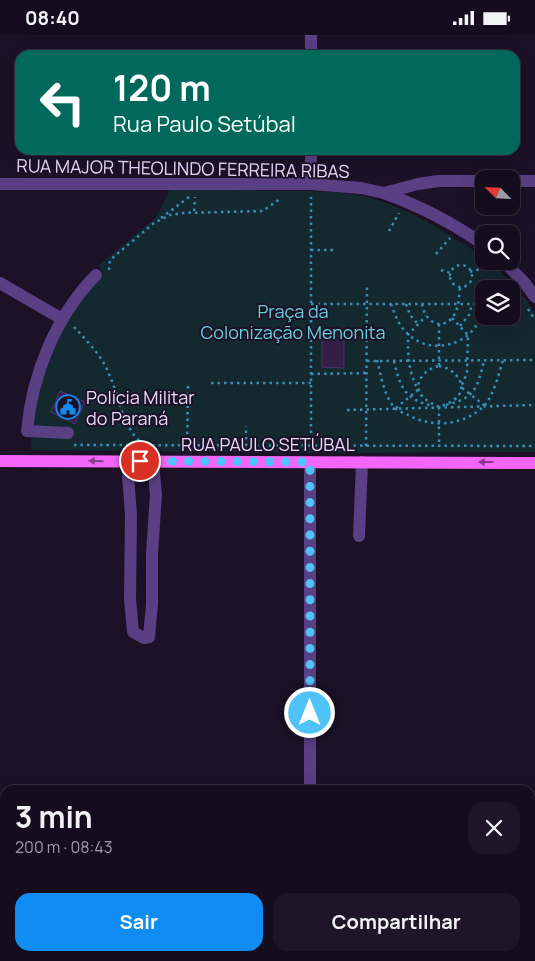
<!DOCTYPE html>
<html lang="pt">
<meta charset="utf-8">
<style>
:root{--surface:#150d1d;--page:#1e1626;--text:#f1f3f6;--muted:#9d9ca4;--line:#342d3b;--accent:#108df2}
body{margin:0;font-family:Manrope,sans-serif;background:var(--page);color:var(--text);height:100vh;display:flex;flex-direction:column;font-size:19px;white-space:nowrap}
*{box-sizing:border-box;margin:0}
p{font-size:16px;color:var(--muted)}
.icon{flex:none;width:28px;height:28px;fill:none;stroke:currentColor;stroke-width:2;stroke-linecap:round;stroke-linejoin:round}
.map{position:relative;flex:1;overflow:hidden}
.side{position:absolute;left:0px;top:750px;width:535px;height:176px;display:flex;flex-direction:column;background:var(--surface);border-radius:15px 15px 0 0;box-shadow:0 5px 20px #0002,0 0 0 1px var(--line)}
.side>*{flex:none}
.guide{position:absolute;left:15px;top:15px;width:505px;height:105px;border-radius:15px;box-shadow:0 5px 20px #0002,0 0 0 1px var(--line);background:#00695c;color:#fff;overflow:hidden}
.needle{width:32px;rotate:294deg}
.tools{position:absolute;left:475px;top:135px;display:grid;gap:10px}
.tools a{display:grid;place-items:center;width:45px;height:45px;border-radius:10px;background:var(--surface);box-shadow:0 5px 20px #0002,0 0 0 1px var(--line);font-size:25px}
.pin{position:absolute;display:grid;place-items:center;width:42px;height:42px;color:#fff;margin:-21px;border:2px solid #fff;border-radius:50%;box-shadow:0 1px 5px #0007}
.me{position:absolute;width:55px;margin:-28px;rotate:0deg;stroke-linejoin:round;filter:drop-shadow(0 0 4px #0008)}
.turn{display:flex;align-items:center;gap:18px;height:105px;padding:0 15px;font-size:22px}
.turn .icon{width:65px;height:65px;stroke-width:2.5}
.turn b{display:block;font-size:35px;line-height:42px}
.round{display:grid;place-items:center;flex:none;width:52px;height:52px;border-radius:15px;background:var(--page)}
.summary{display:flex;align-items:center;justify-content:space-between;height:85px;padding:0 15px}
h1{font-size:30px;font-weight:700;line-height:38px}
.button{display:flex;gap:10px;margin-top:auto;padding:10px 15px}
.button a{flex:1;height:58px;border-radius:15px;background:var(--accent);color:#fff;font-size:20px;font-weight:700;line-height:58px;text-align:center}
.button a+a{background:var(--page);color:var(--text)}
.status{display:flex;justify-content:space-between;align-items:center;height:35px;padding:0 25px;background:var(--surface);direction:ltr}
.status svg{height:14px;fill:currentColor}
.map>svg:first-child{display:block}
.green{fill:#142830;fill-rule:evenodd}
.building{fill:#341e47;stroke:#543171}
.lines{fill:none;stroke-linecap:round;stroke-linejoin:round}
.path{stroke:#3790b3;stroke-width:2.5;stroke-dasharray:2.5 4;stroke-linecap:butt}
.minor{stroke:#593f83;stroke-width:12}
.major{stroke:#f366f7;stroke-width:12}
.oneway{fill:#883c8f}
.route{stroke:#4fc3f7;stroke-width:9;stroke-dasharray:0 16.2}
.labels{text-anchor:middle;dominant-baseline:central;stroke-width:4;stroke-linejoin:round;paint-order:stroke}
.street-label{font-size:18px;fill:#ead9fd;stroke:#1c1127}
.park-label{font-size:18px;fill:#68cfda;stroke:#1c1127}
.poi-label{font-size:18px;fill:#ead9fd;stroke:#1c1127;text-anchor:start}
</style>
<div class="status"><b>08:40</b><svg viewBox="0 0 49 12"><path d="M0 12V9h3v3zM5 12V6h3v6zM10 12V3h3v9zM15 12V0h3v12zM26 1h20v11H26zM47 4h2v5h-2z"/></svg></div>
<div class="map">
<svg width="535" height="926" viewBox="0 0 535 926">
<rect width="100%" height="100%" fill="#1c1127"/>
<path class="green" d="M170 154C206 155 242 155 278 156 312 156 351 155 384 167 420 180 452 201 484 222V226H489L495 230 527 266 535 278V417L314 418 31 415 32 372 53 314 82 261 104 239 98 231 156 182ZM484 254H511V281H484Z"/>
<path class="building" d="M322 297H344V333L322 332Z
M60 356 85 367 75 389 51 377Z"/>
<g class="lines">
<path class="path" d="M194 176 195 162
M161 183 189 162
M389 196 399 178
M311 215H335
M436 219 450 203
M480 224 492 232
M450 241a11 11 0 1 1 22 0a11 11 0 1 1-22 0Z
M109 235 110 225 154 188 170 180 183 178 263 176 281 163
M441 235 451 238
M470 237 491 231
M511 268H522
M311 269H484
M391 269C395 280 399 291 408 299 424 315 451 314 468 300 475 294 480 285 484 278
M406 269 410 280 418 289
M422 269C424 284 439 297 452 283 459 275 459 261 460 252
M528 274 535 285
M452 283 468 300 467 338 461 352 484 370
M439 289V331
M460 291 469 280 472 269
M74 292C87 306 102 321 109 339 121 365 121 394 146 411
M377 325C381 341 384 360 394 372 397 376 404 378 408 380 433 393 462 391 483 372 493 363 499 338 503 325
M367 326 535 325
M394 326C400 352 405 365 433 371
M439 331C455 333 471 352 454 365 450 368 444 370 439 372 433 369 426 366 422 361 411 347 427 333 439 331Z
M311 339 367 338
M211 348H311
M446 370C475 363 477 354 484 326
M439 372V412
M396 373 418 355C408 335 408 322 408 300L426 281
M347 375 535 370
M74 410 535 411
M246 411V391
M311 411V162
M366 411 367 252
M187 412 188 348"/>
<path class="minor" d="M311 20V0
M511 146H535
M0 149H311L361 153 384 158 418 149 438 146H484
M311 149V115
M384 158C420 171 453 188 484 210
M503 226 524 247 535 262
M0 248 62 284
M68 398 27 396C32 339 56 281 96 240
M127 426 131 480 130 564 133 597 144 603 149 602 152 569V518L156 460 153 426
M359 501 362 427
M310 755V427
M310 926V921"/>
<path class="major" d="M0 426 535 428"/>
</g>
<defs><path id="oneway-solid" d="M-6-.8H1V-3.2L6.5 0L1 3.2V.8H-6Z" transform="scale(1.25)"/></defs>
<g class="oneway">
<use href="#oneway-solid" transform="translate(96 426) rotate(-179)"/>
<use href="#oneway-solid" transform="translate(486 427) rotate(-180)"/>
</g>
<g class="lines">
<path class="route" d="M140 426 310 427V678"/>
</g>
<defs>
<g id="civic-ring" transform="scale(1.25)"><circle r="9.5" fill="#1c1127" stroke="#108df2" stroke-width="1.5"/><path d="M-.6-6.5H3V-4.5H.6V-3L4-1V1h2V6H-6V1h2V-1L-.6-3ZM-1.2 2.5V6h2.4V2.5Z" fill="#108df2"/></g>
</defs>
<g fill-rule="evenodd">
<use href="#civic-ring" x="68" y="372"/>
</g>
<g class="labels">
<g class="street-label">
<text transform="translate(183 133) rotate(1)">RUA MAJOR THEOLINDO FERREIRA RIBAS</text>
<text x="268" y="409">RUA PAULO SETÚBAL</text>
</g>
<g class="park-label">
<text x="293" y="276">Praça da<tspan x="293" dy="21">Colonização Menonita</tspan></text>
</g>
<g class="poi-label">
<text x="86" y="362">Polícia Militar<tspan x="86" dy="21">do Paraná</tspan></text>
</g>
</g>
</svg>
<div class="tools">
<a><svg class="needle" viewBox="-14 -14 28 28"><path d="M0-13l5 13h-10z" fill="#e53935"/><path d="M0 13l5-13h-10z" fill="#9d9ca4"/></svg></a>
<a><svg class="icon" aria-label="search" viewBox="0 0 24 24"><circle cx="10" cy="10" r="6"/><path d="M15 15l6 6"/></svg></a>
<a><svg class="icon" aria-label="layers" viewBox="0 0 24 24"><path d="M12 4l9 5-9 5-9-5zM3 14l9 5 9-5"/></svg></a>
</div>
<div class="pin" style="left:140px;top:426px;background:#d93025"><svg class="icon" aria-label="arrive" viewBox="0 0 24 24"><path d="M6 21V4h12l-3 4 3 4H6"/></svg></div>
<svg class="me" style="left:310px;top:678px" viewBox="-20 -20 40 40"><circle r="17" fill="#4fc3f7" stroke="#fff" stroke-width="3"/><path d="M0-11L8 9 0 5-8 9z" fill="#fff"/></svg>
<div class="guide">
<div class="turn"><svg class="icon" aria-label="left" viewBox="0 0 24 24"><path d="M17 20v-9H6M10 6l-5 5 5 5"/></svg><div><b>120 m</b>Rua Paulo Setúbal</div></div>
</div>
<section class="side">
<div class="summary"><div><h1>3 min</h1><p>200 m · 08:43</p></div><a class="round"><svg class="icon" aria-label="close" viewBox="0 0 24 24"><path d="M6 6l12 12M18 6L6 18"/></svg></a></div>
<div class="button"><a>Sair</a><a>Compartilhar</a></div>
</section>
</div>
